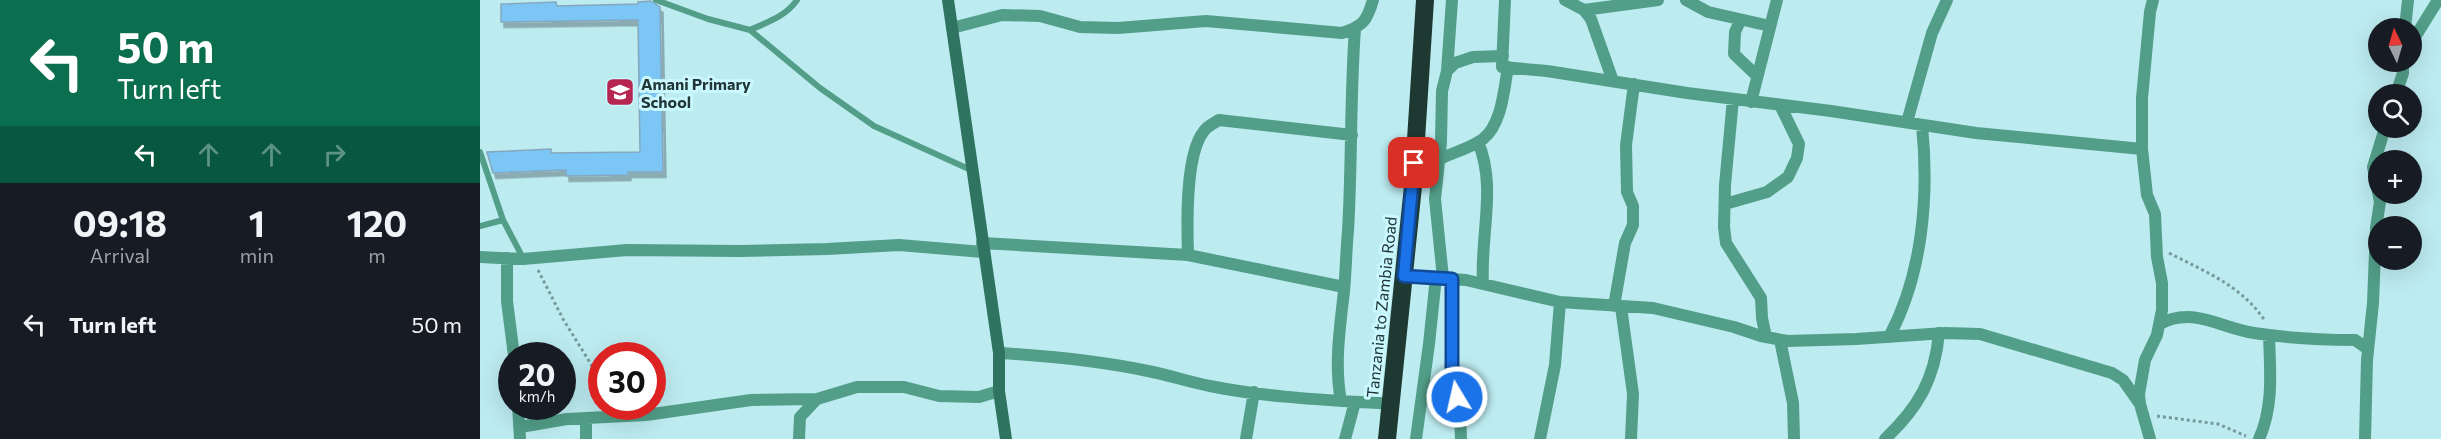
<!DOCTYPE html>
<meta charset="utf-8">
<style>
:root{--surface:#171b24;--page:#242831;--text:#f1f3f6;--muted:#9ea1a6}
body{margin:0;font-family:Commissioner,sans-serif;background:var(--page);color:var(--text);height:100vh;display:flex;flex-direction:column;font-size:22px;white-space:nowrap}
*{box-sizing:border-box;margin:0}
p{font-size:20px;color:var(--muted)}
.icon{flex:none;width:33px;height:33px;fill:none;stroke:currentColor;stroke-width:2;stroke-linecap:round;stroke-linejoin:round}
.map{position:relative;flex:1;overflow:hidden}
.panel{display:flex;flex-direction:column;background:var(--surface);width:480px}
.panel>*{flex:none}
.top-card{background:#0b6e4f;color:#fff;overflow:hidden}
.needle{width:39px;rotate:355deg}
.buttons{position:absolute;left:1888px;top:18px;display:grid;gap:12px}
.buttons a{display:grid;place-items:center;width:54px;height:54px;border-radius:50%;background:var(--surface);box-shadow:0 6px 24px #0002;font-size:30px}
.speed{position:absolute;left:18px;top:342px;display:flex;gap:12px;font-size:30px;font-weight:700;text-align:center}
.speed>*{display:grid;place-content:center;width:78px;height:78px;border-radius:50%;background:var(--surface);box-shadow:0 6px 24px #0002;line-height:1}
.speed small{font-size:15px;font-weight:400}
.speed .limit{border:9px solid #d22;background:#fff;color:#111}
.pin{position:absolute;display:grid;place-items:center;width:51px;height:51px;color:#fff;margin:-26px;border-radius:12px;box-shadow:0 3px 9px #0006}
.me{position:absolute;width:66px;margin:-33px;rotate:351deg;stroke-linejoin:round;filter:drop-shadow(0 0 4px #0008)}
.turn{display:flex;align-items:center;gap:21px;height:126px;padding:0 18px;font-size:27px}
.turn .icon{width:78px;height:78px;stroke-width:2.5}
.turn b{display:block;font-size:42px;line-height:51px}
.lanes{display:flex;align-items:center;height:57px;padding:0 18px;background:#0003;justify-content:center;gap:30px;direction:ltr}
.lanes .off{opacity:.35}
.eta{display:flex;justify-content:space-evenly;align-items:center;height:102px;text-align:center}
.eta b{font-size:36px;font-weight:700;line-height:42px}
ul{padding:0;list-style:none}
li{display:flex;align-items:center;gap:18px;height:78px;padding:0 18px}
li div{flex:1}
li b{display:block;font-size:22px}
li em{font-style:normal}
main{display:flex;flex:1;min-height:0}
.map>svg:first-child{display:block}
.building{fill:#7bc6f6;stroke:#85a7bd;stroke-width:1.5;filter:url(#shadow)}
.lines{fill:none;stroke-linecap:round;stroke-linejoin:round}
.path{stroke:#779a9d;stroke-width:3;stroke-dasharray:3 3;stroke-linecap:butt}
.lane{stroke:#529e88;stroke-width:6}
.street{stroke:#529e88;stroke-width:12}
.secondary{stroke:#2f7461;stroke-width:12}
.highway{stroke:#1e3931;stroke-width:18}
.route-casing{stroke:#114b97;stroke-width:15}
.route{stroke:#1a73e8;stroke-width:10}
.labels{text-anchor:middle;dominant-baseline:central;stroke-width:6;stroke-linejoin:round;paint-order:stroke}
.poi-label{font-size:16px;font-weight:bold;fill:#223537;stroke:#c9f8fe;text-anchor:start}
.street-label{font-size:16px;fill:#223537;stroke:#c9f8fe}
</style>
<main>
<section class="panel">
<div class="top-card">
<div class="turn"><svg class="icon" aria-label="left" viewBox="0 0 24 24"><path d="M17 20v-9H6M10 6l-5 5 5 5"/></svg><div><b>50 m</b>Turn left</div></div>
<div class="lanes"><svg class="icon" aria-label="left" viewBox="0 0 24 24"><path d="M17 20v-9H6M10 6l-5 5 5 5"/></svg><svg class="icon off" aria-label="ahead" viewBox="0 0 24 24"><path d="M12 20V5M6 11l6-6 6 6"/></svg><svg class="icon off" aria-label="ahead" viewBox="0 0 24 24"><path d="M12 20V5M6 11l6-6 6 6"/></svg><svg class="icon off" aria-label="right" viewBox="0 0 24 24"><path d="M7 20v-9h11M14 6l5 5-5 5"/></svg></div>
</div>
<div class="eta">
<div><b>09:18</b><p>Arrival</p></div>
<div><b>1</b><p>min</p></div>
<div><b>120</b><p>m</p></div>
</div>
<ul>
<li><svg class="icon" aria-label="left" viewBox="0 0 24 24"><path d="M17 20v-9H6M10 6l-5 5 5 5"/></svg><div><b>Turn left</b></div><em>50 m</em></li>
</ul>
</section>
<div class="map">
<svg width="1961" height="439" viewBox="0 0 1961 439">
<defs>
<filter id="shadow"><feDropShadow dx="3" dy="5.5" stdDeviation="0" flood-color="#0004"/></filter>
</defs>
<rect width="100%" height="100%" fill="#bcebf0"/>
<path class="building" d="M171 1 180 7 183 172H148V175L86 176V170L13 173 7 152 71 149V153L160 152 158 20 21 22V4L76 2 77 6 158 4V2Z"/>
<g class="lines">
<path class="path" d="M1689 253C1726 272 1762 286 1785 321
M58 270 83 319 122 382
M1677 416 1738 424 1766 436"/>
<path class="lane" d="M176 0 228 19 270 30 340 88 394 126 491 170
M270 30C288 22 306 16 317 0
M0 152 23 220 43 258
M0 226 23 220"/>
<path class="street" d="M1025 0 1022 67 1067 71 1207 93 1351 111 1496 133 1662 149
M1085 0 1104 10 1111 19 1133 81
M1206 0 1228 12 1290 26
M1104 10 1178 0
M1260 21 1255 32 1254 54 1277 76
M472 28 522 15 560 16 600 27 638 28 726 21 862 33C883 26 887 21 893 0
M1925 28 1928 0
M1932 42 1958 0
M967 71 972 0
M1916 94 1923 73V62
M1253 99 1245 185 1244 227 1246 243 1281 298 1282 318 1286 337
M1271 102 1297 0
M1427 122 1452 33 1467 0
M998 142C1017 186 1000 236 1003 283
M960 159C974 152 991 148 1003 139 1022 124 1024 89 1028 67
M1245 204 1287 192 1308 177 1317 158 1319 144 1300 105
M502 243 708 255 864 287
M708 255C707 225 705 154 724 131 727 126 734 123 739 120L872 135
M0 257 43 259 147 250 260 251 347 249 419 245 503 252
M27 258V301L34 356
M924 276 986 280 1080 302 1173 308 1254 327 1281 336 1307 341 1376 339 1465 333 1500 334 1632 373 1643 380 1660 404
M963 278 955 199 961 142 962 91 967 71 975 63 993 57 1023 56
M972 279V382L980 413 981 439
M1134 306 1145 243 1153 225V206L1147 192 1146 145 1154 84
M1141 307 1153 394 1151 439
M1680 324C1712 306 1741 328 1774 333 1807 338 1842 340 1875 340L1888 349
M1409 337C1443 274 1449 195 1442 125
M1300 340 1313 403 1314 439
M519 353C570 356 619 361 668 371 689 375 709 382 730 386 789 398 851 400 911 404
M861 401C854 364 860 328 864 291 866 271 866 251 868 231 872 164 870 96 875 29
M38 406 40 439
M40 427 87 419 166 415 271 400 337 399
M106 439V418
M319 439 320 417 337 399 377 387H424L459 396 499 397 519 391
M766 439 774 392
M865 439 875 402
M936 439 949 344 956 277
M1060 439 1075 365 1080 302
M1405 439C1438 408 1455 379 1459 333
M1670 439 1660 404 1659 394 1665 360 1677 335 1682 310V283L1677 257 1675 214 1667 195 1662 149V98L1670 12 1673 0
M1779 439C1794 406 1790 370 1789 335
M1885 439 1887 360 1893 303 1896 228 1900 202 1893 167 1905 128"/>
<path class="secondary" d="M468 0 519 353V391L526 439"/>
<path class="highway" d="M907 439 933 186 945 0"/>
</g>
<g class="lines">
<g class="route-casing">
<path id="route" d="M934 163 924 276 972 279V381L977 397"/>
</g>
<use href="#route" class="route"/>
</g>
<defs>
<g id="school-square" transform="scale(1.5)"><rect x="-9" y="-9" width="18" height="18" rx="4" fill="#b62651" stroke="#c9f8fe"/><path d="M0-5L7-2L0 1L-7-2ZM-4 1L0 2.5L4 1V4Q0 6-4 4Z" fill="#fff"/></g>
</defs>
<g fill-rule="evenodd">
<use href="#school-square" x="140" y="92"/>
</g>
<g class="labels">
<g class="poi-label">
<text x="161" y="83">Amani Primary<tspan x="161" dy="18">School</tspan></text>
</g>
<g class="street-label">
<text transform="translate(901 307) rotate(-84)">Tanzania to Zambia Road</text>
</g>
</g>
</svg>
<div class="buttons">
<a><svg class="needle" viewBox="-14 -14 28 28"><path d="M0-13l5 13h-10z" fill="#e53935"/><path d="M0 13l5-13h-10z" fill="#9ea1a6"/></svg></a>
<a><svg class="icon" aria-label="search" viewBox="0 0 24 24"><circle cx="10" cy="10" r="6"/><path d="M15 15l6 6"/></svg></a>
<a>+</a>
<a>−</a>
</div>
<div class="speed"><div>20<small>km/h</small></div><div class="limit">30</div></div>
<div class="pin" style="left:934px;top:163px;background:#d93025"><svg class="icon" aria-label="arrive" viewBox="0 0 24 24"><path d="M6 21V4h12l-3 4 3 4H6"/></svg></div>
<svg class="me" style="left:977px;top:397px" viewBox="-20 -20 40 40"><circle r="17" fill="#1a73e8" stroke="#fff" stroke-width="3"/><path d="M0-11L8 9 0 5-8 9z" fill="#fff"/></svg>
</div>
</main>
